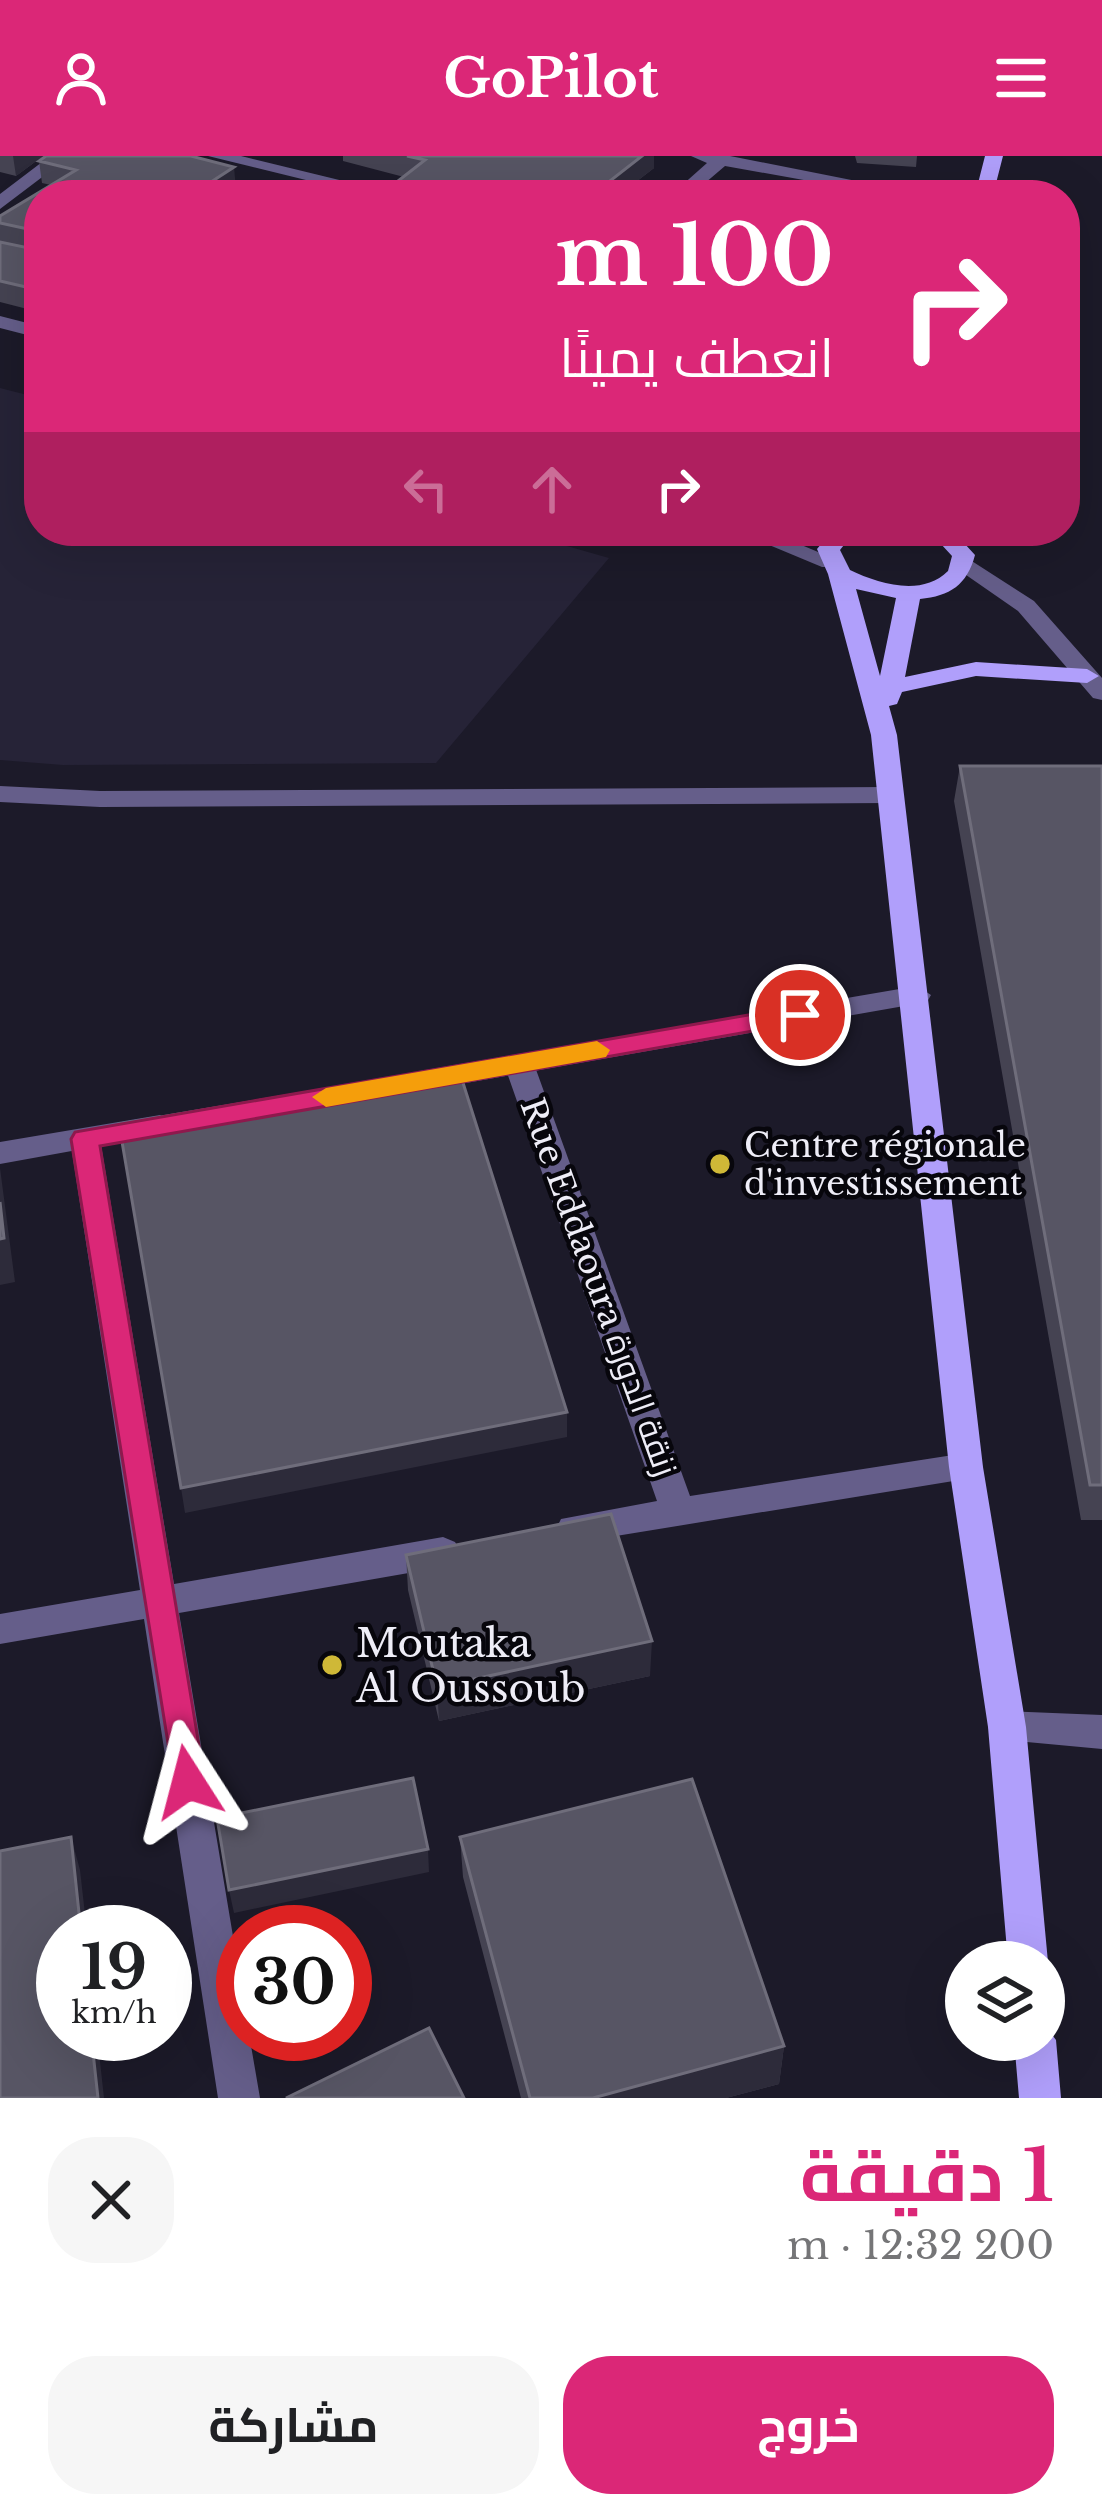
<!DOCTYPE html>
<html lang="ar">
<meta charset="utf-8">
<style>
:root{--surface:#fff;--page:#f6f6f6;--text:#202124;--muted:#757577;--accent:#db2777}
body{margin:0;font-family:"Libre Baskerville",Cairo,serif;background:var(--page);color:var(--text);direction:rtl;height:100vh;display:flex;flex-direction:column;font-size:45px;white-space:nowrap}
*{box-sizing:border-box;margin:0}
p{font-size:39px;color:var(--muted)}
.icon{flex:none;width:66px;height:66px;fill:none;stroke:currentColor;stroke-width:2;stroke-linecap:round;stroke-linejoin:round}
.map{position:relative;height:1942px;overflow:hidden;direction:ltr}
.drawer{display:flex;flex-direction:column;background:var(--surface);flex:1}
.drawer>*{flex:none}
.top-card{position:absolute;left:24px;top:24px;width:1056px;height:366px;border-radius:48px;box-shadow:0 12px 48px #0002;direction:rtl;background:#db2777;color:#fff;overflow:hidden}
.tools{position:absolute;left:945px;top:1785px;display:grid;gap:24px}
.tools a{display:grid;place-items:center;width:120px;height:120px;border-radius:50%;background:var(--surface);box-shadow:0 12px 48px #0002;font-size:60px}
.speed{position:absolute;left:36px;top:1749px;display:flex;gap:24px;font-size:60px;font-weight:700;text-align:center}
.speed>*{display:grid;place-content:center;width:156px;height:156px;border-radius:50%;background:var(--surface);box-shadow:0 12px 48px #0002;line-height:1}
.speed small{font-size:30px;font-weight:400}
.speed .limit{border:18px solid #d22;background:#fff;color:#111}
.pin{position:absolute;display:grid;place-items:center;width:102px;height:102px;color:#fff;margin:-51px;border:6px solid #fff;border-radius:50%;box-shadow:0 3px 12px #0007}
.me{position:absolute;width:132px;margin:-66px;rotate:351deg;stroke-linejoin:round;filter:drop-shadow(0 0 9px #0008)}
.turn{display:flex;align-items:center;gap:42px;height:252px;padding:0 48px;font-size:54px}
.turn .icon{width:156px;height:156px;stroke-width:2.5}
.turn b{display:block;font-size:84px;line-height:102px}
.lanes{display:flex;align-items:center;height:114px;padding:0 48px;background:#0003;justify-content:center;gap:60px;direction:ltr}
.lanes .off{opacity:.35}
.round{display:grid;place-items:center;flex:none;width:126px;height:126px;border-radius:48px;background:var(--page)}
.overview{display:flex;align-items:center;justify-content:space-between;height:204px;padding:0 48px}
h1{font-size:72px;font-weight:700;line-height:90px;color:var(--accent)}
.action{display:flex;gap:24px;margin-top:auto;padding:24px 48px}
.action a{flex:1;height:138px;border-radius:48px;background:var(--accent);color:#fff;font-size:48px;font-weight:700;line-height:138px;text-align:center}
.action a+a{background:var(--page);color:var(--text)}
header{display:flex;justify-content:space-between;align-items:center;height:156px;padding:0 48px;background:var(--accent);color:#fff;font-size:54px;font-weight:700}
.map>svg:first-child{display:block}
.built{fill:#262337}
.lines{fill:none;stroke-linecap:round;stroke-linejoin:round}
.minor{fill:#655e8a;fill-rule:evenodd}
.tertiary{fill:#655e8a;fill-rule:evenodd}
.primary{fill:#b09ffb;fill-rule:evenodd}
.wall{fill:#454352}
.shaded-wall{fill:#2d2b3a}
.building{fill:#575564;stroke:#6f6d7b;stroke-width:3}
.route{fill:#db2777;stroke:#8e194d;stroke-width:3}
.slow{fill:#f59e0b}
.poi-dot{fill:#cfb837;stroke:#07060c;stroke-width:4.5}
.labels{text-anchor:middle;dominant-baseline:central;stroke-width:9;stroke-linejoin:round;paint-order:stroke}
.poi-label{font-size:33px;fill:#eeedf7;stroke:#07060c;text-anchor:start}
.street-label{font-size:33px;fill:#eeedf7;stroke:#07060c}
.near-poi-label{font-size:39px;fill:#eeedf7;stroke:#07060c;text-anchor:start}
</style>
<header><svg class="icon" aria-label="menu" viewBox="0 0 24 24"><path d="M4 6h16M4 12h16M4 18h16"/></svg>GoPilot<svg class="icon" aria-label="person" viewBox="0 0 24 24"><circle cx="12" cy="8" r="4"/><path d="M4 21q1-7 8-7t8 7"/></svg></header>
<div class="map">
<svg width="1102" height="1942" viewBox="0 0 1102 1942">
<rect width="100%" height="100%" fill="#1c1a29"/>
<path class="built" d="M0 232 39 242V375H514L609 402 436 607 63 609 0 604Z"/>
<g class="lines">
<path class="minor" d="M50 0H70L0 53V38Z
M208 0H241L401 39H367Z
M691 0H730L927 39H887L725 10 691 39H671L707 7Z
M964 400 1034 445 1102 522V544L1093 542 1018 455 956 412 952 407Z
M0 630 100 635 888 631 901 639 888 647 100 651 0 646Z
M519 898 534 908 690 1340 966 1297 978 1301 983 1311 978 1321 573 1387 561 1383 556 1373 561 1363 657 1345 504 908Z
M85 972 100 983 174 1428 443 1381 455 1386 461 1396 455 1406 443 1411 179 1457 243 1840V1878H249L260 1942H218L144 1463 0 1488V1458L140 1434 70 983Z
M1007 1555 1102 1559V1593L994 1583 988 1571 994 1559Z"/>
<path class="tertiary" d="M0 160 39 170V182L0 172Z
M736 375H768L842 406 838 411H822Z
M917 830 931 839 927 846 420 935 405 925 420 915Z
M160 959 175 970 171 977 0 1008V986Z"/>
<path class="primary" d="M985 0H1003L993 39H975Z
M832 375H855L840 394 850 414C879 428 922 441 948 415L952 400 929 375H953L975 399C967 429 950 440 920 443L905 521 976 506 1087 513 1099 520 1087 527 976 520 902 536 897 548 889 550 897 579 983 1311 1026 1571 1048 1806 1044 1815V1806H1008L988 1571 949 1311 871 579 828 418 817 393ZM856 433 896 442 880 520Z
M1044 1868 1056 1884 1061 1942H1019L1014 1884H1044Z"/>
</g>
<path class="wall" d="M0 0H43L16 20 0 16Z
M343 0H654V12L619 39H380L404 21 343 5Z
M855 0H917L916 11 857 7Z
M39 5 236 33 39 39V156L0 146V60L51 29 42 27Z
M960 610H1102V1364H1081L954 645Z
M406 1399 650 1520 439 1565 408 1434Z
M460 1681 784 1890 779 1928 726 1942H521L463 1721Z"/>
<path class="shaded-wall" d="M13 0H43L16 20Z
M642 0H654V12L619 39H592Z
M234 11 236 33 226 39H191Z
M0 1012 15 1126 0 1129Z
M567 1256V1281L185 1357 181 1332Z
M652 1485 650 1520 439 1565 437 1531Z
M71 1681 80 1714 87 1776H81Z
M428 1693 429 1716 234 1757 229 1734Z
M91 1878H97L104 1942H98Z
M784 1890 779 1928 726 1942H593Z"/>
<path class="building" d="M46 0H191L234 11 191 39H39V134L0 125V86L38 94 37 75 0 67V60L76 14 39 5Z
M407 0H642L592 39H380L425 4Z
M960 610H1102V1329H1090Z
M458 911 567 1256 181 1332 119 968Z
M0 1046 4 1082 0 1083Z
M611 1358 652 1485 437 1531 406 1399Z
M413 1622 428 1693 229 1734 217 1662Z
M692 1623 784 1890 593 1942H530L460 1681Z
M71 1681 81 1776H63V1878H91L98 1942H0V1695Z
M429 1872 464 1942H286Z"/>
<path class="route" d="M800 850 810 853V865L100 990 205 1626 200 1637 188 1642 176 1637 71 983 75 976Z"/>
<path class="slow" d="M597 885 610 894 606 901 326 951 312 941 326 932Z"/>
<g class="poi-dot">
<circle cx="720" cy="1008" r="12"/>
<circle cx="332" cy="1509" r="12"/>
</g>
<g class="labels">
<g class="poi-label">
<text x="744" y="989">Centre régionale<tspan x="744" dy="38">d'investissement</tspan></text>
</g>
<g class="street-label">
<text transform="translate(599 1131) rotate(70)">Rue Eddaoura زنقة الدورة</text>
</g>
<g class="near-poi-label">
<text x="356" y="1487">Moutaka<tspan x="356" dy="45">Al Oussoub</tspan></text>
</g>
</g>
</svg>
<div class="tools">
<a><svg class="icon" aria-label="layers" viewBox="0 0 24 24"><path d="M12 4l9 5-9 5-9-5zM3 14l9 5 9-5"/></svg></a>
</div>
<div class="speed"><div>19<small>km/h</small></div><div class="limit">30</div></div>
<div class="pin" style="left:800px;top:859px;background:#d93025"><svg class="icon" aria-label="arrive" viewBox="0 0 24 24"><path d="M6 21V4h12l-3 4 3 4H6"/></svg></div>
<svg class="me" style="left:188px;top:1626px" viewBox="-20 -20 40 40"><path d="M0-17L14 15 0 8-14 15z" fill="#db2777" stroke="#fff" stroke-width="4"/></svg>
<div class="top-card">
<div class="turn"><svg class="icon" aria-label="right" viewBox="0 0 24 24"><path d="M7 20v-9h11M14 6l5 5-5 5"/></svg><div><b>100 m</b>انعطف يمينًا</div></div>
<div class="lanes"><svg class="icon off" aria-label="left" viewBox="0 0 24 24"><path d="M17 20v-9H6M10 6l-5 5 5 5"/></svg><svg class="icon off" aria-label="ahead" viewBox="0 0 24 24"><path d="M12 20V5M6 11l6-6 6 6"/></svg><svg class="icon" aria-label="right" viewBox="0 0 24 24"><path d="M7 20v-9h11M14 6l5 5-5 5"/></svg></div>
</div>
</div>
<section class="drawer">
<div class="overview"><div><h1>1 دقيقة</h1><p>200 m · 12:32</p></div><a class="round"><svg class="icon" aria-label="close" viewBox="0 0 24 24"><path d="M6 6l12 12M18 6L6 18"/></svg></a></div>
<div class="action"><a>خروج</a><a>مشاركة</a></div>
</section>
